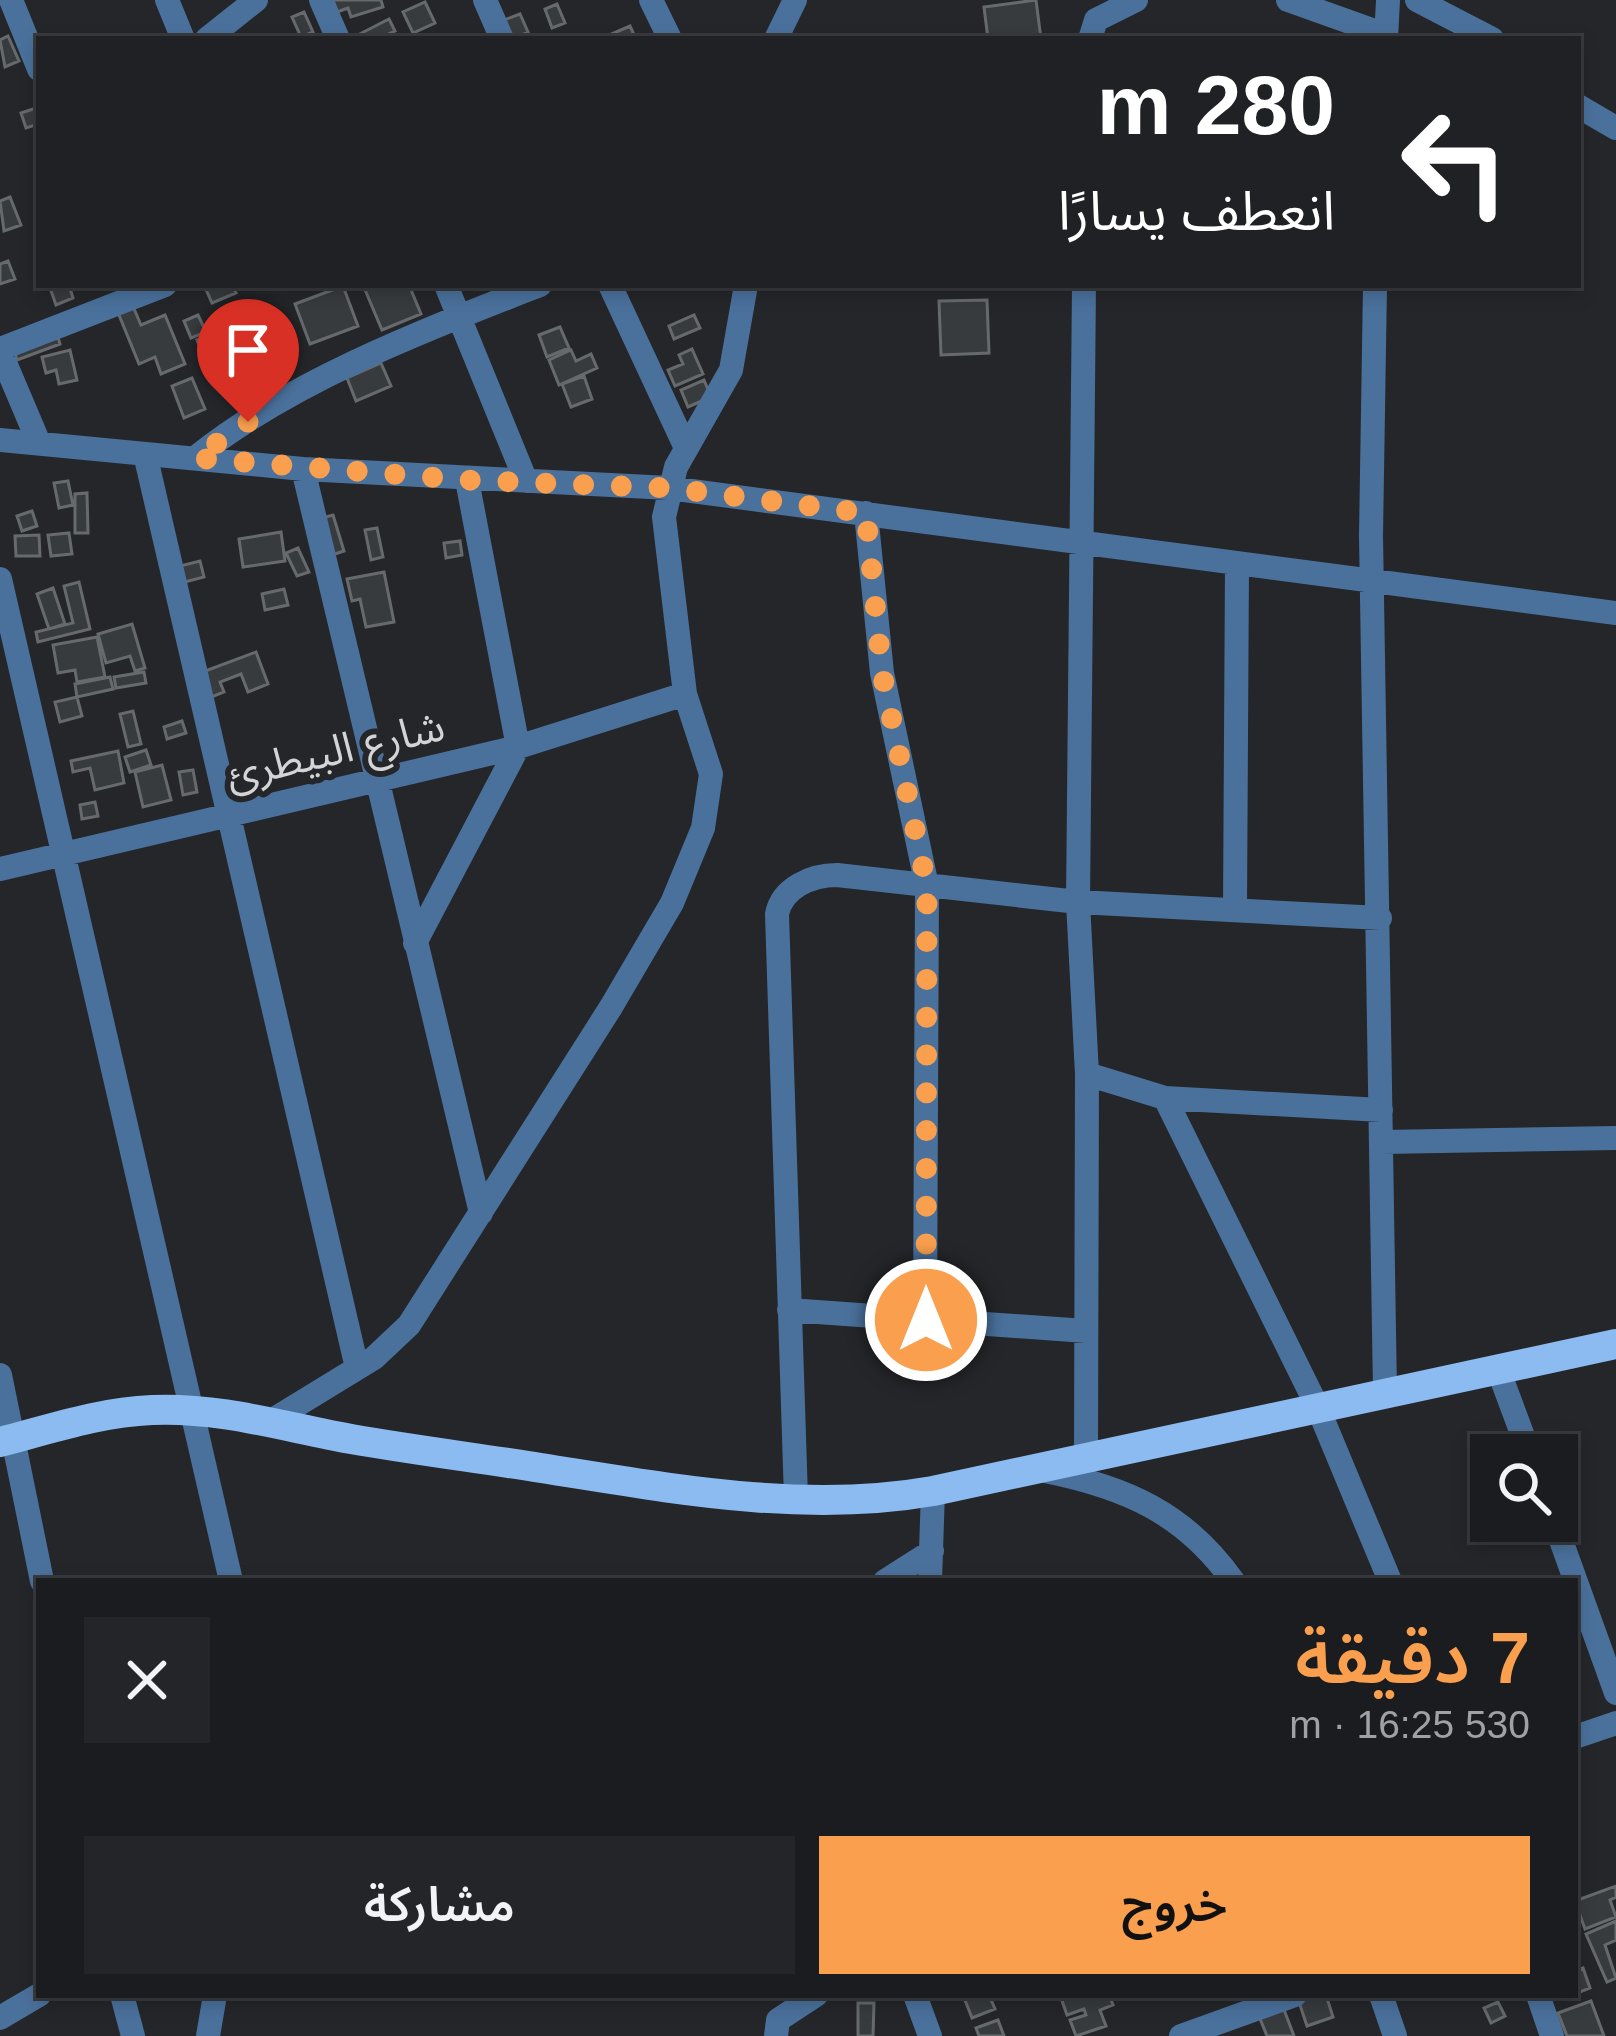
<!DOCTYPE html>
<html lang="ar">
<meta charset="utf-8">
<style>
:root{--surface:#1b1c1f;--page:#242528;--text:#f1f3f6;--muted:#a0a1a4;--line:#393a3d;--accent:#fa9f4e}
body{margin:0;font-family:Helvetica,"Noto Sans Arabic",sans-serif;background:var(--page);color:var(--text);direction:rtl;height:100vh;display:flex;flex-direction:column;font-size:45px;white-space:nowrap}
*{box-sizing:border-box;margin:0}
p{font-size:39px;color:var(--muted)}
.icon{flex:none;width:66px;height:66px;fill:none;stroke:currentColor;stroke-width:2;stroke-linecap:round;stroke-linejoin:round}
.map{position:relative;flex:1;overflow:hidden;direction:ltr}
.drawer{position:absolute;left:36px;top:1578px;width:1542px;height:420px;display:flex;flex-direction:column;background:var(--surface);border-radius:0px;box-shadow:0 6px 18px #0003,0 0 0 3px var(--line);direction:rtl}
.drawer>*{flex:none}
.guide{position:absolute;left:36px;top:36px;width:1545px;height:252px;border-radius:0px;box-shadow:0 6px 18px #0003,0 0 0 3px var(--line);direction:rtl;background:#202124;color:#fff;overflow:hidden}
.tools{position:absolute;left:1470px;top:1434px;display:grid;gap:24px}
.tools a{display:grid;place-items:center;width:108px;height:108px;border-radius:0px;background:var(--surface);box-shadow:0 6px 18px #0003,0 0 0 3px var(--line);font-size:60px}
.pin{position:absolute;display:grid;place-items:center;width:102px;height:102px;color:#fff;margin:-123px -51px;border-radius:50% 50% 50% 0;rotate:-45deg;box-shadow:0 0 12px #0007}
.pin .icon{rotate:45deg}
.me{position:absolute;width:132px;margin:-66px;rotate:0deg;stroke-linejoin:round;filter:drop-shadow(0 0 9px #0008)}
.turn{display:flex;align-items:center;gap:42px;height:252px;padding:0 48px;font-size:54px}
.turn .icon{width:156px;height:156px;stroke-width:2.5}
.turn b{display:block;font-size:84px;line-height:102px}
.round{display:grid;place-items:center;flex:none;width:126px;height:126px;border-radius:0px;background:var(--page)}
.headline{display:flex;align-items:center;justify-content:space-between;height:204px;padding:0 48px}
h1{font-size:72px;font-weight:600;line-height:90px;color:var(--accent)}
.primary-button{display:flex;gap:24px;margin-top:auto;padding:24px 48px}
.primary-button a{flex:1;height:138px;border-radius:0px;background:var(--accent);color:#111;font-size:48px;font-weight:600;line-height:138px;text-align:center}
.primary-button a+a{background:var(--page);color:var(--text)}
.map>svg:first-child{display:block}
.building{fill:#383b3e;stroke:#676a6d;stroke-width:3}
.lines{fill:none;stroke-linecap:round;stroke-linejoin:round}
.minor{stroke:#4a719c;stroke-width:24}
.major{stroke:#8bbbf0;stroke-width:30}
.route{stroke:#fa9f4e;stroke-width:21;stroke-dasharray:0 37.8}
.labels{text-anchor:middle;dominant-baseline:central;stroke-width:12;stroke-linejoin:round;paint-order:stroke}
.street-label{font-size:42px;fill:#d2d4d5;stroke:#242629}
</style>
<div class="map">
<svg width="1616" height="2036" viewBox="0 0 1616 2036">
<rect width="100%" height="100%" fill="#242629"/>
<path class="building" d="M333 0H381L383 7 351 17 348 8 337 12Z
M1036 0 1041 39H988L984 7Z
M425 2 435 23 413 33 403 12Z
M557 4 565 23 552 28 545 9Z
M304 12 313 32 301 37 292 17Z
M520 14 528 32 512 39 504 20Z
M389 19 395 31 377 39H350Z
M630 26 636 39H600Z
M8 36 19 61 5 67 0 40Z
M39 107V124L26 128 21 113Z
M10 197 21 225 4 231 0 201Z
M8 261 15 279 0 284V264Z
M49 285H69L73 298 56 305Z
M204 285H232L236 293 212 303Z
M363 285H409L421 314 382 330Z
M343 286 358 326 310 344 295 304Z
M987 300 989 353 941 355 939 301Z
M132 304 141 325 165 315 185 364 161 374 155 357 139 364 117 310Z
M198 315 206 332 191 338 184 321Z
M694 315 700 328 674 339 669 326Z
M246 318 251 329 226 338 222 327Z
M560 327 569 348 547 357 539 335Z
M57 334 60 344 17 360 14 350Z
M211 335 225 371 211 377 197 340Z
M692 349 703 374 675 386 668 370 683 364 679 355Z
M70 350 77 380 59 384 56 370 46 373 42 357Z
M571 350 576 361 591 354 597 368 559 385 549 360Z
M381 363 391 386 356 401 347 378Z
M584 376 592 399 571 407 562 384Z
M192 378 205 409 184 418 172 386Z
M704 380 711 397 688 407 681 390Z
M68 481 73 505 59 508 54 483Z
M87 493 88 533H75V494Z
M32 511 37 526 22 531 17 516Z
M333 515 344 551 332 555 322 518Z
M377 528 383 557 371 560 365 530Z
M281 532 285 561 243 567 239 539Z
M69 533 72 554 51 556 48 535Z
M39 535 40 556H16L15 536Z
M460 541 462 555 446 558 444 543Z
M298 548 309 572 297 576 286 553Z
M200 561 204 577 185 582 180 566Z
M384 572 394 622 366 627 360 599 352 601 347 579Z
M79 582 90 629 38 642 36 632 73 623 64 586Z
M53 588 65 624 49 629 37 594Z
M284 589 288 605 265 610 262 594Z
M132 624 145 668 135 671 130 656 106 663 98 634Z
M97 637 105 677 77 682 75 670 58 673 53 645Z
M256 652 268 684 248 692 241 674 220 682 224 692 209 698 200 673Z
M144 672 146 683 116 688 114 677Z
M110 677 113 689 77 697 75 684Z
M77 697 82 716 60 722 55 702Z
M133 711 141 744 128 747 120 714Z
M182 721 186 733 167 739 164 727Z
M146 750 151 765 130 772 125 757Z
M118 751 124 783 95 790 90 768 73 772 71 761Z
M162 765 171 800 143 807 135 772Z
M193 770 197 792 183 795 179 772Z
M95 802 98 816 82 819 80 805Z
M1616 1886V1897L1610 1900 1616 1917 1585 1929 1575 1901Z
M1616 1921V1940L1605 1945 1616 1978 1607 1982 1586 1934Z
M1583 1968 1590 1988 1575 1994V1971Z
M963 1995H989L995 2009 972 2018Z
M1060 1995H1109L1113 2005 1100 2010 1106 2026 1076 2036 1070 2020 1086 2015 1084 2009 1067 2015Z
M1309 1995H1326L1333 2017 1307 2026 1298 1999Z
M1591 2001 1604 2036H1567L1558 2013Z
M1498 2002 1505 2016 1491 2023 1484 2008Z
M858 2003H874L873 2036H858Z
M1283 2007 1294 2036H1267L1259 2016Z
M998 2020 1004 2036H979L976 2028Z"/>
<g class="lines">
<path class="minor" d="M11 0 39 69
M167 0 183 39
M321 0 338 39
M485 0 502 39
M651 0 670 39
M1288 0 1386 35
M1417 0 1492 39
M207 39 256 0
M776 39 795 0
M1090 39 1096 20 1136 0
M1386 39 1388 0
M1578 106 1616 128
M446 285 526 481
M610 285 685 446
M1084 285 1078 902 1087 1074 1086 1455
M1375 285 1371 536 1385 1392
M0 349 165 285
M0 351 39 443
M0 440 303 469 669 488 1616 613
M145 454 357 1368
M195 458C290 381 427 329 540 285
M303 469 481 1213
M866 513 882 673 927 886 925 1320
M0 579 231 1581
M0 869 518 747 685 694
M1235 909 1237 564
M415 943 518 747 467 480
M1087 1074 1165 1098 1381 1110
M1165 1098 1318 1408 1390 1581
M1382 1142 1616 1138
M789 1310 1086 1331
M1498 1369 1530 1455
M0 1375 42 1581
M271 1421 374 1358 409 1325 611 1007 672 903 703 828 711 774 685 694 664 517 676 467 731 370 746 285
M1045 1471C1125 1487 1185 1513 1233 1581
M796 1498 777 914C782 888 811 875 837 875L1078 902 1380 918
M1554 1521 1616 1693
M885 1581 932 1551
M930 1581 933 1491
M1575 1737 1616 1723
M122 1995 133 2036
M915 1995 930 2036
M1381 1995 1395 2036
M1538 1995 1552 2036
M0 2018 39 1995
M208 2036 215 1995
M776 2036 778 2020 816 1995
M1181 2036 1295 1995"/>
<path class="major" d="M0 1442C50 1429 100 1412 152 1410 221 1407 284 1427 351 1439 414 1450 478 1458 541 1468 669 1488 803 1514 933 1491L1616 1344"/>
</g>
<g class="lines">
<path class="route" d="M248 422 195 458 466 480 669 488 866 513 882 673 927 886 926 1320"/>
</g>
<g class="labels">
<g class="street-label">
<text transform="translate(335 750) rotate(-13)">شارع البيطرئ</text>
</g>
</g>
</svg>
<div class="tools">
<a><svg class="icon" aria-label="search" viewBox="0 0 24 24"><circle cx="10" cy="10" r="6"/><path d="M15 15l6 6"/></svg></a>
</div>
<div class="pin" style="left:248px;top:422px;background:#d93025"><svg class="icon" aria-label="arrive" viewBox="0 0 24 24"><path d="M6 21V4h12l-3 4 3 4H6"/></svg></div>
<svg class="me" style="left:926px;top:1320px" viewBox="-20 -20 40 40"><circle r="17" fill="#fa9f4e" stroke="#fff" stroke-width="3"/><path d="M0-11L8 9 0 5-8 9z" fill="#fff"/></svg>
<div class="guide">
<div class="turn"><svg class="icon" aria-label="left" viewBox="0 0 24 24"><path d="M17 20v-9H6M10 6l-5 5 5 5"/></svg><div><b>280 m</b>انعطف يسارًا</div></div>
</div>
<section class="drawer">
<div class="headline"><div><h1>7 دقيقة</h1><p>530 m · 16:25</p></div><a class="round"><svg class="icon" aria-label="close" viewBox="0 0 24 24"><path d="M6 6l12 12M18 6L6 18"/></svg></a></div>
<div class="primary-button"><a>خروج</a><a>مشاركة</a></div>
</section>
</div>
